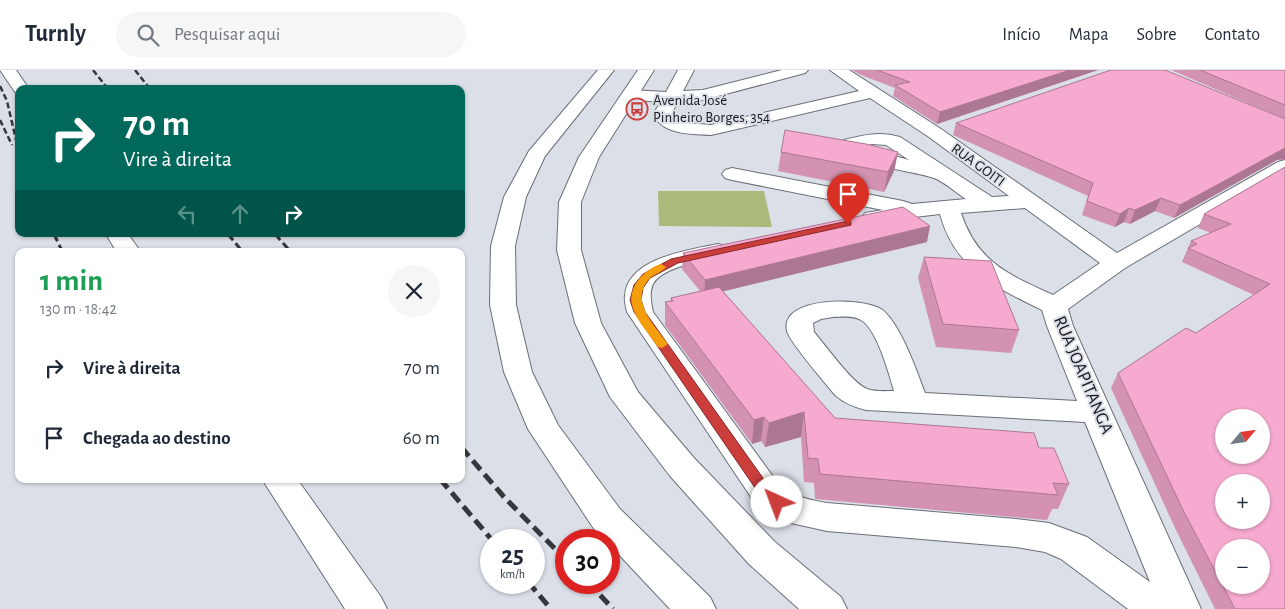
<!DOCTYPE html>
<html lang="pt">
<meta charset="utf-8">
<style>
:root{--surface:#fff;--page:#f6f6f7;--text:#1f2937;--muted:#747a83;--line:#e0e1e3}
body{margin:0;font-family:"Alegreya Sans",sans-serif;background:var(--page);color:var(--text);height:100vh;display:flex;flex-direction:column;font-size:19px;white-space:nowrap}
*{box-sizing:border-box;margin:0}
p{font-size:16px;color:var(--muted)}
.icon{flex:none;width:28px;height:28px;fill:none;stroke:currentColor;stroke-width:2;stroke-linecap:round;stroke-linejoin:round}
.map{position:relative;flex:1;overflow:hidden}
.drawer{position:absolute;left:15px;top:178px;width:450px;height:235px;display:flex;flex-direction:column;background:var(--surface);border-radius:10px;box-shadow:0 1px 4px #0004}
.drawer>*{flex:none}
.banner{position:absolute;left:15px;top:15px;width:450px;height:152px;border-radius:10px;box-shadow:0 1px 4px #0004;background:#00695c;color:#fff;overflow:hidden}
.needle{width:32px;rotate:61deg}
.fabs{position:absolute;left:1215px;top:339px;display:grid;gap:10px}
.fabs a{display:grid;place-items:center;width:55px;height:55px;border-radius:50%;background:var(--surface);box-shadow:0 1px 4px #0004;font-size:25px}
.speed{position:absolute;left:480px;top:459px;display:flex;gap:10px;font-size:25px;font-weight:700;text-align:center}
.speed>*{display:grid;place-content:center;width:65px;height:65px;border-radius:50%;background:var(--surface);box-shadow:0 1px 4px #0004;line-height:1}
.speed small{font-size:12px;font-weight:400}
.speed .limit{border:8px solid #d22;background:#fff;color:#111}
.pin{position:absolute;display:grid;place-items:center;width:42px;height:42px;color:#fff;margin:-51px -21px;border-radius:50% 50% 50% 0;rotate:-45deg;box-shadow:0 0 5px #0007}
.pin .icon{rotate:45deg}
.me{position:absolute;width:55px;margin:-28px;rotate:317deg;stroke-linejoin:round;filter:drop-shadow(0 0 4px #0008)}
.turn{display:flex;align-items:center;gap:18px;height:105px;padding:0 25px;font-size:22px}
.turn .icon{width:65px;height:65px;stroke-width:2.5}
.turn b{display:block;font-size:35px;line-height:42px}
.lanes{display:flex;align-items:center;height:48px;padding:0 25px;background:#0003;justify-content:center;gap:25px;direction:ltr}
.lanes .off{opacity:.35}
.round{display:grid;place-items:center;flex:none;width:52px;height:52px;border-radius:26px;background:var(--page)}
.head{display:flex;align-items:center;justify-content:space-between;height:85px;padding:0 25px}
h1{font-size:30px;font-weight:700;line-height:38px;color:#1e9e55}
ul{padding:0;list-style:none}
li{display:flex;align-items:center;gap:15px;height:70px;padding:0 25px}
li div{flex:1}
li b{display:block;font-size:19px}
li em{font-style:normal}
header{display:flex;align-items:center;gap:30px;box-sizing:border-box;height:70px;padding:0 25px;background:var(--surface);border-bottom:1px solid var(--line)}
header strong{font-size:24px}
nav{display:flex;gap:28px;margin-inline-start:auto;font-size:18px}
.search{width:350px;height:45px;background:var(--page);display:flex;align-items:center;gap:12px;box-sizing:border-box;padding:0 18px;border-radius:28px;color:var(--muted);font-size:19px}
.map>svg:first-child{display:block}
.green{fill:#abba7b}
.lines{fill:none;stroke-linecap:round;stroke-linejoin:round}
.minor-casing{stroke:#6a6e76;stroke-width:2}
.major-casing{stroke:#6a6e76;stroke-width:2}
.minor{fill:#fff;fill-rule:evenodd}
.major{fill:#fff;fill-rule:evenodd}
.rail-far2{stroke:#36373b;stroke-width:2.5;stroke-dasharray:6 3;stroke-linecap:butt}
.rail-far1{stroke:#36373b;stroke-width:3;stroke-dasharray:8 4;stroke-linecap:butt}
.rail{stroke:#36373b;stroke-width:5;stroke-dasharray:12 6;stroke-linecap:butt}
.wall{fill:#d492b2}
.shaded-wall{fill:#ac7791}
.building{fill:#f6aacf;stroke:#ac7791;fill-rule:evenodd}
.route{fill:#cc3e3c;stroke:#852827}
.slow{fill:#f59e0b}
.labels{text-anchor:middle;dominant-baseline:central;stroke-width:4;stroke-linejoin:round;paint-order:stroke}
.far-poi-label{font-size:15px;fill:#18191c;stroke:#dbdfe8;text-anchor:start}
.far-street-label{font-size:15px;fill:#18191c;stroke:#dbdfe8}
.street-label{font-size:18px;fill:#18191c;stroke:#dbdfe8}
</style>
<header>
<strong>Turnly</strong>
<div class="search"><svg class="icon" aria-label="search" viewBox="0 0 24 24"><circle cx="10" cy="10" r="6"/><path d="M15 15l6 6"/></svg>Pesquisar aqui</div>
<nav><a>Início</a><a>Mapa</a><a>Sobre</a><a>Contato</a></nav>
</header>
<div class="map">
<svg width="1285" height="539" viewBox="0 0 1285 539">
<rect width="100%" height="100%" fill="#dbdfe8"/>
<path class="green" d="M658 121H764L772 157 659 156Z"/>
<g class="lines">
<g class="minor-casing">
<path id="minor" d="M0 0H16L29 19H19V23L15 22Z
M678 0H694L683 21 703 20 782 0H808L805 3 703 30 677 32 673 41V47L687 53 711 55 859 21 830 0H849L941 59 1117 183 1278 92 1285 90V104L1125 198 1068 239 1073 256 1201 539H1128L1061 489 1045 482 1016 477 827 461 782 451 765 441 753 430 627 242C626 237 624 231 625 226 627 188 689 180 718 174L726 176 730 181 726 186C707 191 664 195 653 214 649 223 651 232 653 242L777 412C795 427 805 429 827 433L1016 449 1049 453 1087 467 1150 512 1085 352 866 340C854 337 844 333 835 325 826 314 789 271 787 261 779 226 862 227 881 239 900 252 917 302 925 323L1077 331 1047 256 1042 240C995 217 955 199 940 144L915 147 873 155 865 153 862 148 865 143 883 140 732 110 725 108 722 104 725 100 732 98 903 131 912 134 966 129C956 123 945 112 934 108 914 101 850 94 840 78L844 70C864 65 880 61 900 67L992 127 1009 126 929 67 870 28 711 65C694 64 667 65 656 49L655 41 661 32 624 29 622 25 624 21 630 20 666 22ZM872 74 886 75 909 90 862 77ZM1025 138 1100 193 1053 225C1009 205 977 192 961 143ZM833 247C841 247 853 245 861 250 877 259 889 304 894 321 886 321 875 322 867 319 852 313 826 276 814 262L813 253 821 249Z
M106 164H128L140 181H116Z
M262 409H297L381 527 387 539H345Z"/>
</g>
<g class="major-casing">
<path id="major" d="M598 0H614L545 86 526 127 515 176 516 235 532 302 558 355 620 439 710 527 716 539H670L609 474V470H605L594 459 528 359 504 302 490 235 491 176 504 127 529 81Z
M638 0H654L599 87 581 132V180L601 253 638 322 694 388 775 472 841 527 847 539H799L749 494 670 406 610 327 575 253 557 180 559 132 579 87Z"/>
</g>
<use href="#minor" class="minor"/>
<use href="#major" class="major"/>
<path class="rail-far2" d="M93 0 108 19
M135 0 150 19
M0 16 7 31 19 83
M0 50 12 75"/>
<path class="rail-far1" d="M54 164 62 181
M228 164 242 181
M275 164 290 181"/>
<path class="rail" d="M461 377 504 427 566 490
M440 409 492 470
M528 512 551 539
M588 512 613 539"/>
</g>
<path class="wall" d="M852 0H1098L937 54 893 26 895 18 861 5Z
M1171 0H1285V49Z
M1285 49V89L1277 90 1174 148 1155 141 1130 154 1124 152 1115 157 1082 145 1088 126 953 65 956 53Z
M781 82H898L894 101 884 122 778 101Z
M1285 97V539H1215L1175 458 1111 318 1118 303 1196 263 1254 225 1182 192 1191 171 1211 163 1198 158 1204 144Z
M927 172 723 221 835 348 1039 378 1069 414 1058 439H1052L1047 450 815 429 814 413 804 412 801 367 765 377 761 371 752 374 665 255V232L670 231 671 228 700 221 682 199 683 183Z
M924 187 1019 260 1011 283 936 277 918 208Z"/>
<path class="shaded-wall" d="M1070 0H1098L937 54 940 42Z
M1283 78H1285V89L1277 90 1174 148 1180 135Z
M898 82 894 101 884 122 888 102Z
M1161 128 1155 141 1130 154 1135 140Z
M1129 138 1124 152 1115 157 1120 144Z
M930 156 927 172 704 226 705 210Z
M804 342 801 367 765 377 769 353Z
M764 347 761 371 752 374 754 350Z"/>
<path class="building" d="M877 0H1070L940 42 895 15 910 12Z
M1111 0H1165L1285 49V78L1180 135 1161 128 1135 140 1129 138 1120 144 1087 131 1093 113 956 53Z
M1200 0H1285V35Z
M785 60 866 74 898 82 888 102 781 82Z
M1285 97V539H1235L1184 442 1118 303 1186 258 1196 263 1270 214 1188 178 1197 174 1191 171 1231 154 1204 144ZM1224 348H1261V385H1224ZM1224 412H1261V450H1224ZM1224 478H1261V515H1224Z
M903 137 930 156 705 210 683 183Z
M924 187 991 191 1019 260 943 254Z
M719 217 835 348 1034 363 1039 378H1054L1069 414 1053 413 1058 425 820 404 818 389 808 388 804 342 769 353 764 347 754 350 665 232 673 231 671 228Z"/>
<path class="route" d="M848 151 851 152V155L678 193 650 208 643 218 641 230 645 242 770 418 784 432 782 436C772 439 767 431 760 425L634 242 630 230 634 215 643 204 671 189Z"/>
<path class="slow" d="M661 194 666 197C662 202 655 204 650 208 628 230 655 256 668 274L662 278 658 277C643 255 619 234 639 209 645 202 653 196 661 194Z"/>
<defs>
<g id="bus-ring" transform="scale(1.125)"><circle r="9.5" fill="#dbdfe8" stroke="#cc3e3c" stroke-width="1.5"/><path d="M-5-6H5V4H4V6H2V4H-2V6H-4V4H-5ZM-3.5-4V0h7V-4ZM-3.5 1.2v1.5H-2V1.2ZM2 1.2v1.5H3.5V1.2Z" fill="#cc3e3c"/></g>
</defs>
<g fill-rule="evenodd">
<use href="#bus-ring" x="637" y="39"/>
</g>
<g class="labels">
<g class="far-poi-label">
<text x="653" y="30">Avenida José<tspan x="653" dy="17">Pinheiro Borges, 354</tspan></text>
</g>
<g class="far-street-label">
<text transform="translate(978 95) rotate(36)">RUA GOITI</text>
</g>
<g class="street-label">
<text transform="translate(1083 305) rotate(67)">RUA JOAPITANGA</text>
</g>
</g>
</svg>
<div class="fabs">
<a><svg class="needle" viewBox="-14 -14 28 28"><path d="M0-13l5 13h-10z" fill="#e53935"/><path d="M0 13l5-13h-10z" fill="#747a83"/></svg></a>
<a>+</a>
<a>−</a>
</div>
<div class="speed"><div>25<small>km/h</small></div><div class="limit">30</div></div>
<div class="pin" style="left:848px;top:154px;background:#d93025"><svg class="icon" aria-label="arrive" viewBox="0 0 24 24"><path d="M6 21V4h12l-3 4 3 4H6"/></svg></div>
<svg class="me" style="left:777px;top:432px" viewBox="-20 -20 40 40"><circle r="19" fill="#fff"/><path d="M0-13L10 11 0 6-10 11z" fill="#cc3e3c"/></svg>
<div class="banner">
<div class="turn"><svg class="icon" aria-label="right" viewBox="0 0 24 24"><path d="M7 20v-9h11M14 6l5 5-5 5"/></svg><div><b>70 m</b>Vire à direita</div></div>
<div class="lanes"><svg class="icon off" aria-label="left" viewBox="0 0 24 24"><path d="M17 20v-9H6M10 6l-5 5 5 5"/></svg><svg class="icon off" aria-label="ahead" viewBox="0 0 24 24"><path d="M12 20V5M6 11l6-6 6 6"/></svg><svg class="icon" aria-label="right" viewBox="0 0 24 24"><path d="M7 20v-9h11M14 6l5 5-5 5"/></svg></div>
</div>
<section class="drawer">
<div class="head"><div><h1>1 min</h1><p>130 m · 18:42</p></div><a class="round"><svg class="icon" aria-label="close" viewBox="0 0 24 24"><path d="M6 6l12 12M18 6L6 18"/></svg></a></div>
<ul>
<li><svg class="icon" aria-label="right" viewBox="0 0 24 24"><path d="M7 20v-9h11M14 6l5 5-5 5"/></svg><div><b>Vire à direita</b></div><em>70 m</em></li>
<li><svg class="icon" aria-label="arrive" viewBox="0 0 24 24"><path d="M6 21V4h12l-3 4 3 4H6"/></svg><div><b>Chegada ao destino</b></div><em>60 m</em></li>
</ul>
</section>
</div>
